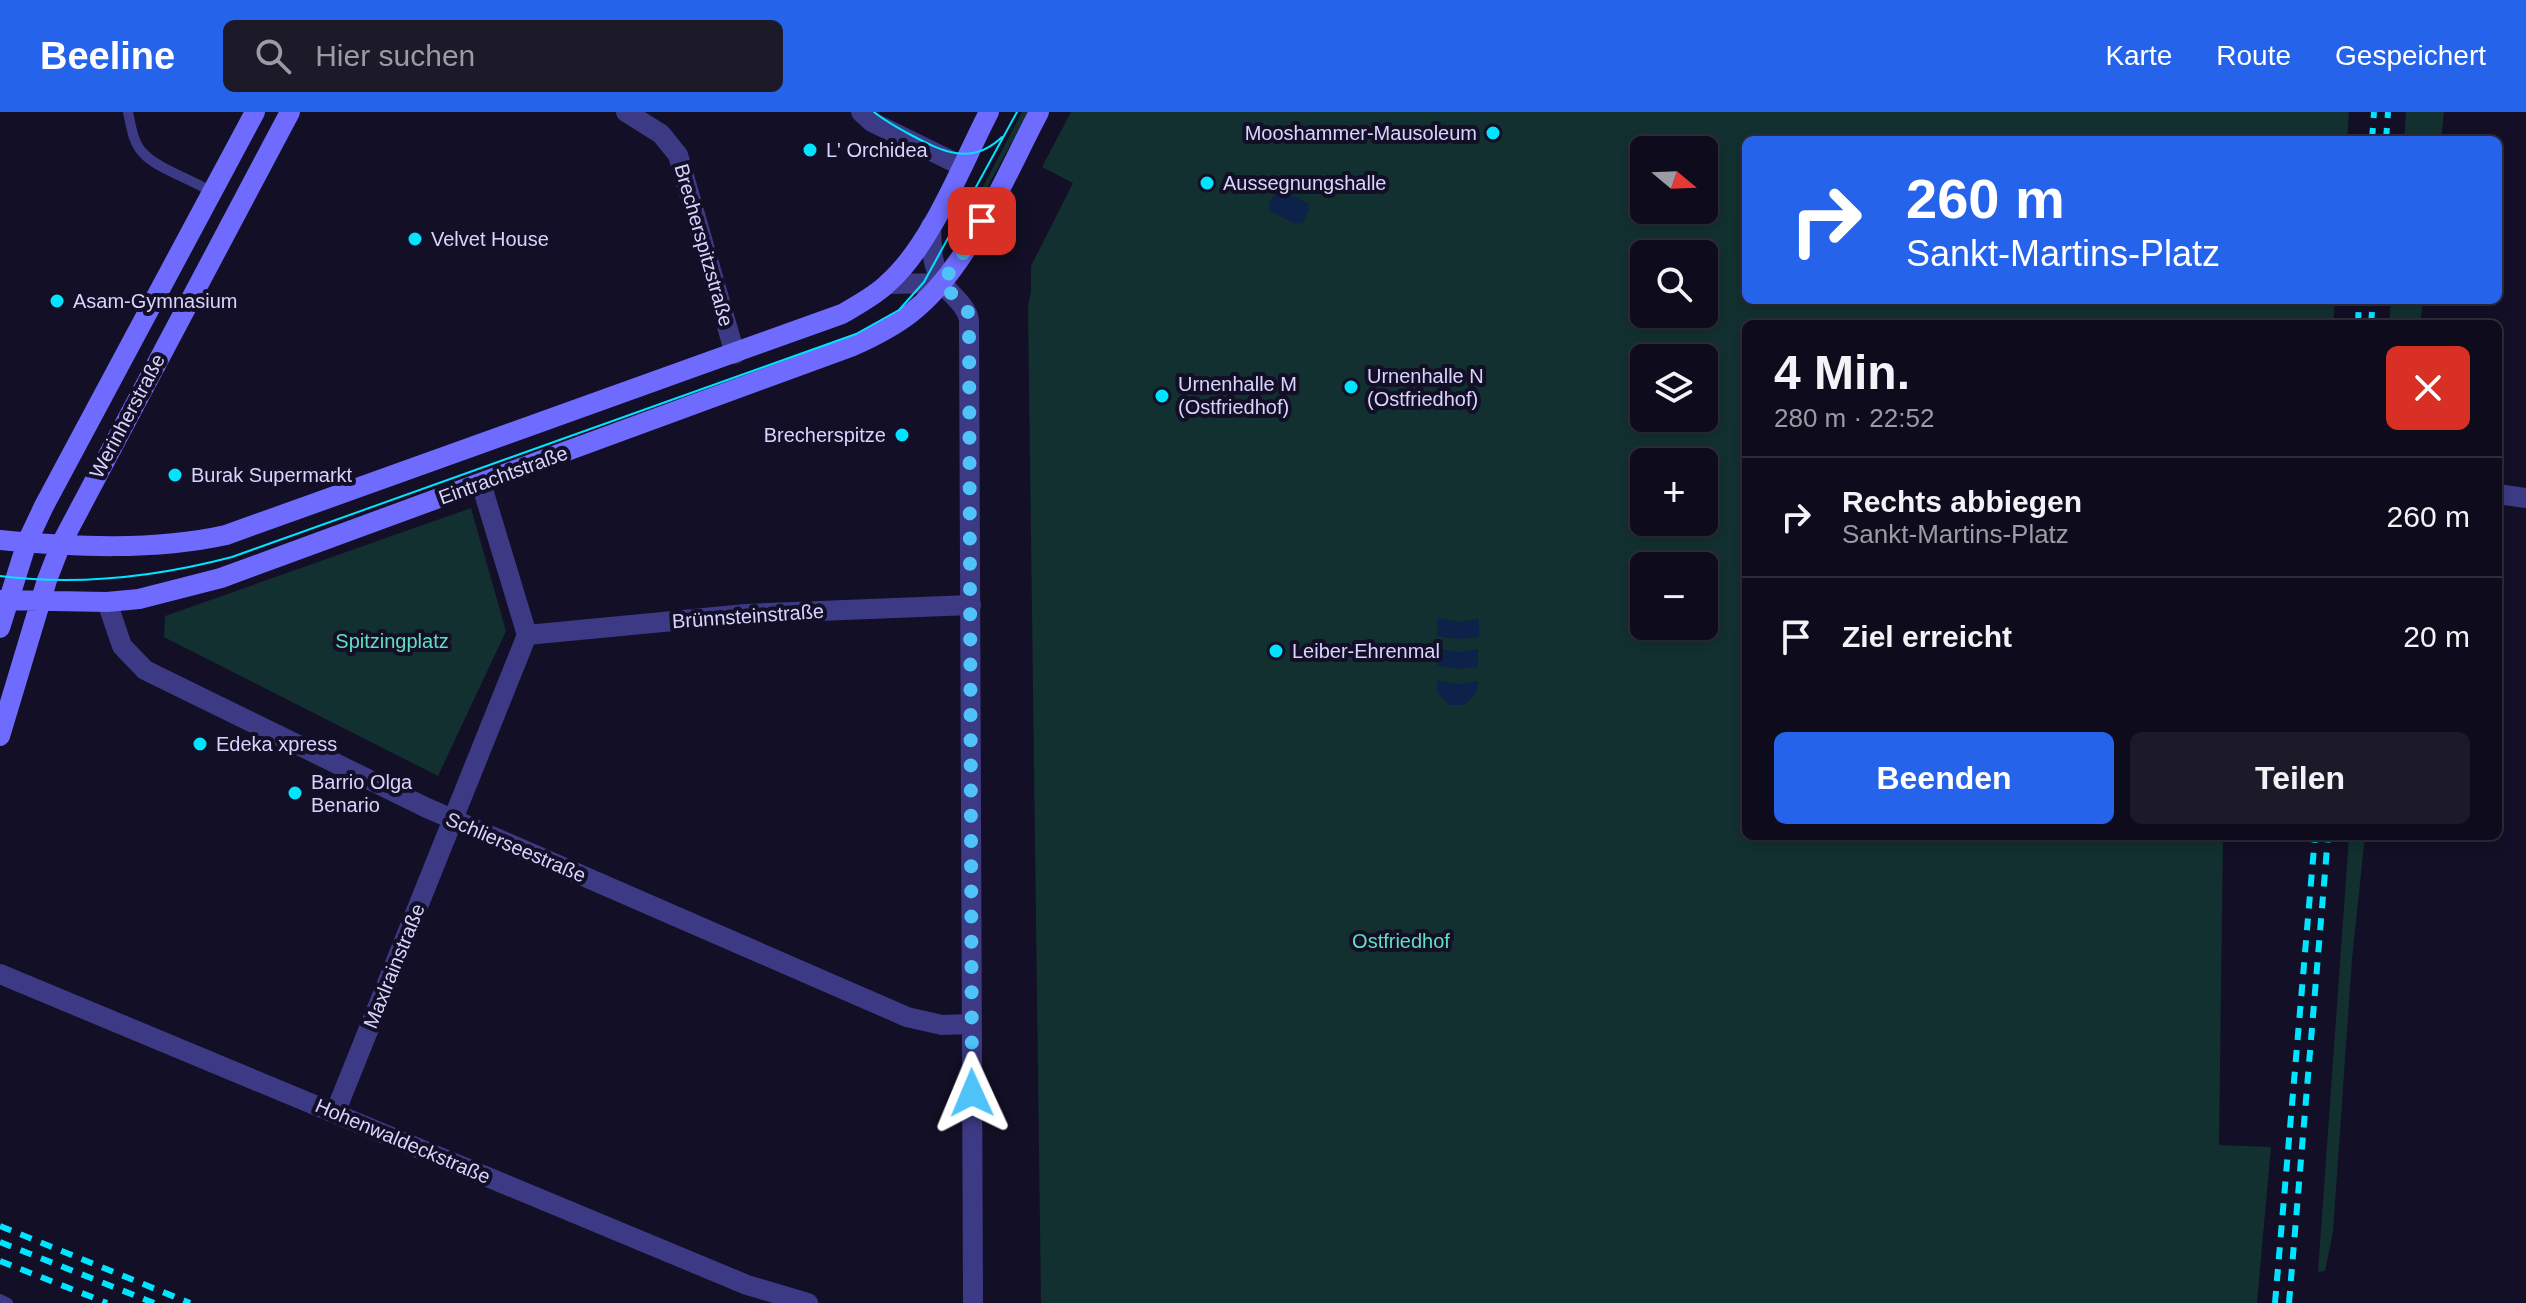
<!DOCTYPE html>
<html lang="de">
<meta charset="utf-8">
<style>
:root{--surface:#0e0b1c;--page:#1c1929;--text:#f1f3f6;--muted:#9b9ba3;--line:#2e2b3b;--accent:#2563eb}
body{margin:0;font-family:Helvetica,sans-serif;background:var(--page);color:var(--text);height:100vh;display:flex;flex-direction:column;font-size:30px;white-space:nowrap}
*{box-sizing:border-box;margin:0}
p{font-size:26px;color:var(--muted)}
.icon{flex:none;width:44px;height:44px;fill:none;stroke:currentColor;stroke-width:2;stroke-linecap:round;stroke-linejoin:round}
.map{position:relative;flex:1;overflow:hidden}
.sheet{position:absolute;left:1742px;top:208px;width:760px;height:520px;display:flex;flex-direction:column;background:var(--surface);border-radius:12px;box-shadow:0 4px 12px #0003,0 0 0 2px var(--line)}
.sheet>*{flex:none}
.hud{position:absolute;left:1742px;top:24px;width:760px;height:168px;border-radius:12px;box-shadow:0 4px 12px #0003,0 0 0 2px var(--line);background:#2563eb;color:#fff;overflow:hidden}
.needle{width:52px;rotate:109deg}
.buttons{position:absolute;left:1630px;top:24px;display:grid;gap:16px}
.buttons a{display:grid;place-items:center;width:88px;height:88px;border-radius:12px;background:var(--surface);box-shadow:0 4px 12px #0003,0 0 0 2px var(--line);font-size:40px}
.pin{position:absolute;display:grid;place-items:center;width:68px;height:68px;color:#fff;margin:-34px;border-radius:16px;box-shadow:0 4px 12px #0006}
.me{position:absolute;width:88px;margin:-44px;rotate:359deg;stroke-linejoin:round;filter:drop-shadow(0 0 6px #0008)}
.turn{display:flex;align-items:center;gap:28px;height:168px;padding:0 32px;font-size:36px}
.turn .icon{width:104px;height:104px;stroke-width:2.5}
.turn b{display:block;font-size:56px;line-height:68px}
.round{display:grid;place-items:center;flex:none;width:84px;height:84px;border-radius:12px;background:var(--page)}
.head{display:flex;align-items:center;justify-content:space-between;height:136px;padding:0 32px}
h1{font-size:48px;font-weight:700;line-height:60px}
.button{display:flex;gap:16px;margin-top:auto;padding:16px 32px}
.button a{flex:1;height:92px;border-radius:12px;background:var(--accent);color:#fff;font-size:32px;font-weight:700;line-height:92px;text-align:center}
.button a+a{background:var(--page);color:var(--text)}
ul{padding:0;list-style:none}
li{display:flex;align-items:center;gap:24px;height:120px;padding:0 32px;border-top:2px solid var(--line)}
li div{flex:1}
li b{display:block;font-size:30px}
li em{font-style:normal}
header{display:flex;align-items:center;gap:48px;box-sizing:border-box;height:112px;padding:0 40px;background:var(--accent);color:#fff}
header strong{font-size:38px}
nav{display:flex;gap:44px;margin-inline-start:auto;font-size:28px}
.search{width:560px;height:72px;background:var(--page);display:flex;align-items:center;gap:20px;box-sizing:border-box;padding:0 28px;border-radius:12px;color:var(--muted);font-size:30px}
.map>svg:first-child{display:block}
.green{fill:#12302f;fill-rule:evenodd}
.water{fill:#0c2248}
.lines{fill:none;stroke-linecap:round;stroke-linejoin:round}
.service{stroke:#3d3a85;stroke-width:10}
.minor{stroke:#3d3a85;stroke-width:20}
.tertiary{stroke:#3d3a85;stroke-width:20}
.secondary{stroke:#6f6bff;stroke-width:20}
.tram{stroke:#00e5ff;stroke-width:2}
.rail{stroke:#00e5ff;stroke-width:6;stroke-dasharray:12 10;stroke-linecap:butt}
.route{stroke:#4fc3f7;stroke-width:14;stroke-dasharray:0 25.2}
.poi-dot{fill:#00e5ff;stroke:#130f26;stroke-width:3}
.labels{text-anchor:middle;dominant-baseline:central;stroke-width:8;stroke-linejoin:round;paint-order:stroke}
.poi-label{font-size:20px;fill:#d9d4ff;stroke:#130f26;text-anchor:start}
.street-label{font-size:20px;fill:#d9d4ff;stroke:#130f26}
.park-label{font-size:20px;fill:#5fe0c0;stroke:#130f26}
</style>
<header>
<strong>Beeline</strong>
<div class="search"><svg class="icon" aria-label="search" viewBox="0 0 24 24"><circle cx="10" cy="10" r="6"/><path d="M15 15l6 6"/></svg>Hier suchen</div>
<nav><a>Karte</a><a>Route</a><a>Gespeichert</a></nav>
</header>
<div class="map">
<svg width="2526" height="1191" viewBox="0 0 2526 1191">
<rect width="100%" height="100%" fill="#130f26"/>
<path class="green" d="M1022 0H1028L959 128 956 126Z
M1071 0H2349L2347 28H1746V188H2335L2333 212H1746V724H2223L2219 1033 2271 1035 2257 1191H1041L1028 195 1031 179V154L1073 71 1042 55ZM1644 38H1704V98H1644ZM1644 142H1704V202H1644ZM1644 246H1704V306H1644ZM1644 350H1704V410H1644ZM1644 454H1704V514H1644Z
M2406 0H2444L2441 28H2404Z
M2391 188H2423L2420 212H2389Z
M471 396 506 519 438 664 164 525 165 504Z
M2349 724H2365L2352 847 2333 1120 2325 1159 2318 1160Z"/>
<path class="water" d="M1280 77 1309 92 1307 95 1310 96 1302 112 1298 110 1297 113 1269 99 1270 95 1268 94 1276 79Z
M1438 506 1459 510 1479 507V525L1458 527 1437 524Z
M1438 536 1458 540 1478 537V555L1457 557 1437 554Z
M1437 568 1458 572 1478 569 1476 582 1465 593H1449L1438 581Z"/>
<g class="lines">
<path class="service" d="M128 0C131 14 133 32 144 42 158 57 193 68 212 80
M0 1187 8 1191"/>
<path class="minor" d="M626 0 661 22 678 43 735 242
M861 0 872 10 962 54
M2498 382 2526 386
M107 490 122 534 145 558 427 696 907 905 942 913 971 912
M527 523 746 502 971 493
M0 862 747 1173 808 1191
M335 1001 527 523 481 371"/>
<path class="tertiary" d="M931 114C932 133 931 155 943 171 951 184 966 192 969 208L973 1191
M888 172 942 171"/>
<path class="secondary" d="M0 428C73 435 154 439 226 423L842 202C857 193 875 184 888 171 932 132 962 52 989 0
M0 488 107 490 139 487 221 466 853 234C873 225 893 215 911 201 969 156 1005 64 1039 0
M0 516 27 430 44 394 255 0
M0 624 47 468 61 432 290 0"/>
<path class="tram" d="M874 0C885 9 898 16 911 23 943 40 972 54 1002 25
M0 464C79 474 156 465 232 445L856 222 899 198 924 170 1017 0"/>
<path class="rail" d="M2372 28 2374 0
M2386 28 2388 0
M2358 212 2359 188
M2371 212 2373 188
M0 1114 190 1191
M0 1130 154 1191
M0 1149 107 1191
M2275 1191 2315 724
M2289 1191 2328 724"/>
</g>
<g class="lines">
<path class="route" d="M972 981 969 208 968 200 942 171 967 136 982 109"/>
</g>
<g class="poi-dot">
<circle cx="1493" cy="21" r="8"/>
<circle cx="810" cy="38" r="8"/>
<circle cx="1207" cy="71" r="8"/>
<circle cx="415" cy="127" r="8"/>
<circle cx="57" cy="189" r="8"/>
<circle cx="1351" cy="275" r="8"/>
<circle cx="1162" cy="284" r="8"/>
<circle cx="902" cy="323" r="8"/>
<circle cx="175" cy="363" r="8"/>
<circle cx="1276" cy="539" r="8"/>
<circle cx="200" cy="632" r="8"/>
<circle cx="295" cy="681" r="8"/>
</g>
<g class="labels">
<g class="poi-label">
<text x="1477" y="21" text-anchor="end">Mooshammer-Mausoleum</text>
<text x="826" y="38">L' Orchidea</text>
<text x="1223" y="71">Aussegnungshalle</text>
<text x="431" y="127">Velvet House</text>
<text x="73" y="189">Asam-Gymnasium</text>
<text x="1367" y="264">Urnenhalle N<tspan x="1367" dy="23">(Ostfriedhof)</tspan></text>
<text x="1178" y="272">Urnenhalle M<tspan x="1178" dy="23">(Ostfriedhof)</tspan></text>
<text x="886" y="323" text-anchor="end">Brecherspitze</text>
<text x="191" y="363">Burak Supermarkt</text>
<text x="1292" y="539">Leiber-Ehrenmal</text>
<text x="216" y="632">Edeka xpress</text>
<text x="311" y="670">Barrio Olga<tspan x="311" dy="23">Benario</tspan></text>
</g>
<g class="street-label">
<text transform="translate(704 133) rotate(74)">Brecherspitzstraße</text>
<text transform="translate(127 304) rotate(-62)">Werinherstraße</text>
<text transform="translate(503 363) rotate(-20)">Eintrachtstraße</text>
<text transform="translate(748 504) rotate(-4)">Brünnsteinstraße</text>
<text transform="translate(516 735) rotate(23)">Schlierseestraße</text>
<text transform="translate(394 854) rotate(-68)">Maxlrainstraße</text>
<text transform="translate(403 1029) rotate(23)">Hohenwaldeckstraße</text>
</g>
<g class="park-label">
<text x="392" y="529">Spitzingplatz</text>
<text x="1401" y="829">Ostfriedhof</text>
</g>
</g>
</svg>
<div class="buttons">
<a><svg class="needle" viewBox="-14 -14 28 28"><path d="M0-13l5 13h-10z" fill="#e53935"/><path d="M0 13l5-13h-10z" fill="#9b9ba3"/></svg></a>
<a><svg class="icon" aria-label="search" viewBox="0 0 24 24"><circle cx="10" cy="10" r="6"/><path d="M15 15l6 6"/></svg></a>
<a><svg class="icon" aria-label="layers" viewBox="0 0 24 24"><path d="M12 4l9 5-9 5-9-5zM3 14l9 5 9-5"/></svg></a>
<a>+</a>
<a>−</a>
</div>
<div class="pin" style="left:982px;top:109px;background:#d93025"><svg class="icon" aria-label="arrive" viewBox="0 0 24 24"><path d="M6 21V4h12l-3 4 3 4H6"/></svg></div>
<svg class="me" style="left:972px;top:981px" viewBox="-20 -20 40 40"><path d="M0-17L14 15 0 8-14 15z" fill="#4fc3f7" stroke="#fff" stroke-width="4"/></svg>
<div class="hud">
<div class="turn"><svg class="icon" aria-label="right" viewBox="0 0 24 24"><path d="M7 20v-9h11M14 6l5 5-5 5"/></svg><div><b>260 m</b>Sankt-Martins-Platz</div></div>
</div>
<section class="sheet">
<div class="head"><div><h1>4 Min.</h1><p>280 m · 22:52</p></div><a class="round" style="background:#d93025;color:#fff"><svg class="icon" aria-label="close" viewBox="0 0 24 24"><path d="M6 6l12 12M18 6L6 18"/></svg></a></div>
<ul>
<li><svg class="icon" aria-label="right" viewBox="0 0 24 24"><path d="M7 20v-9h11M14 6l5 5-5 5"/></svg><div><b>Rechts abbiegen</b><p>Sankt-Martins-Platz</p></div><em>260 m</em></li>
<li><svg class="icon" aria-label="arrive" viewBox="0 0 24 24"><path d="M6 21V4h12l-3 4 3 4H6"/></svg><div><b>Ziel erreicht</b></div><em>20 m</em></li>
</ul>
<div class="button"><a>Beenden</a><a>Teilen</a></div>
</section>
</div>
